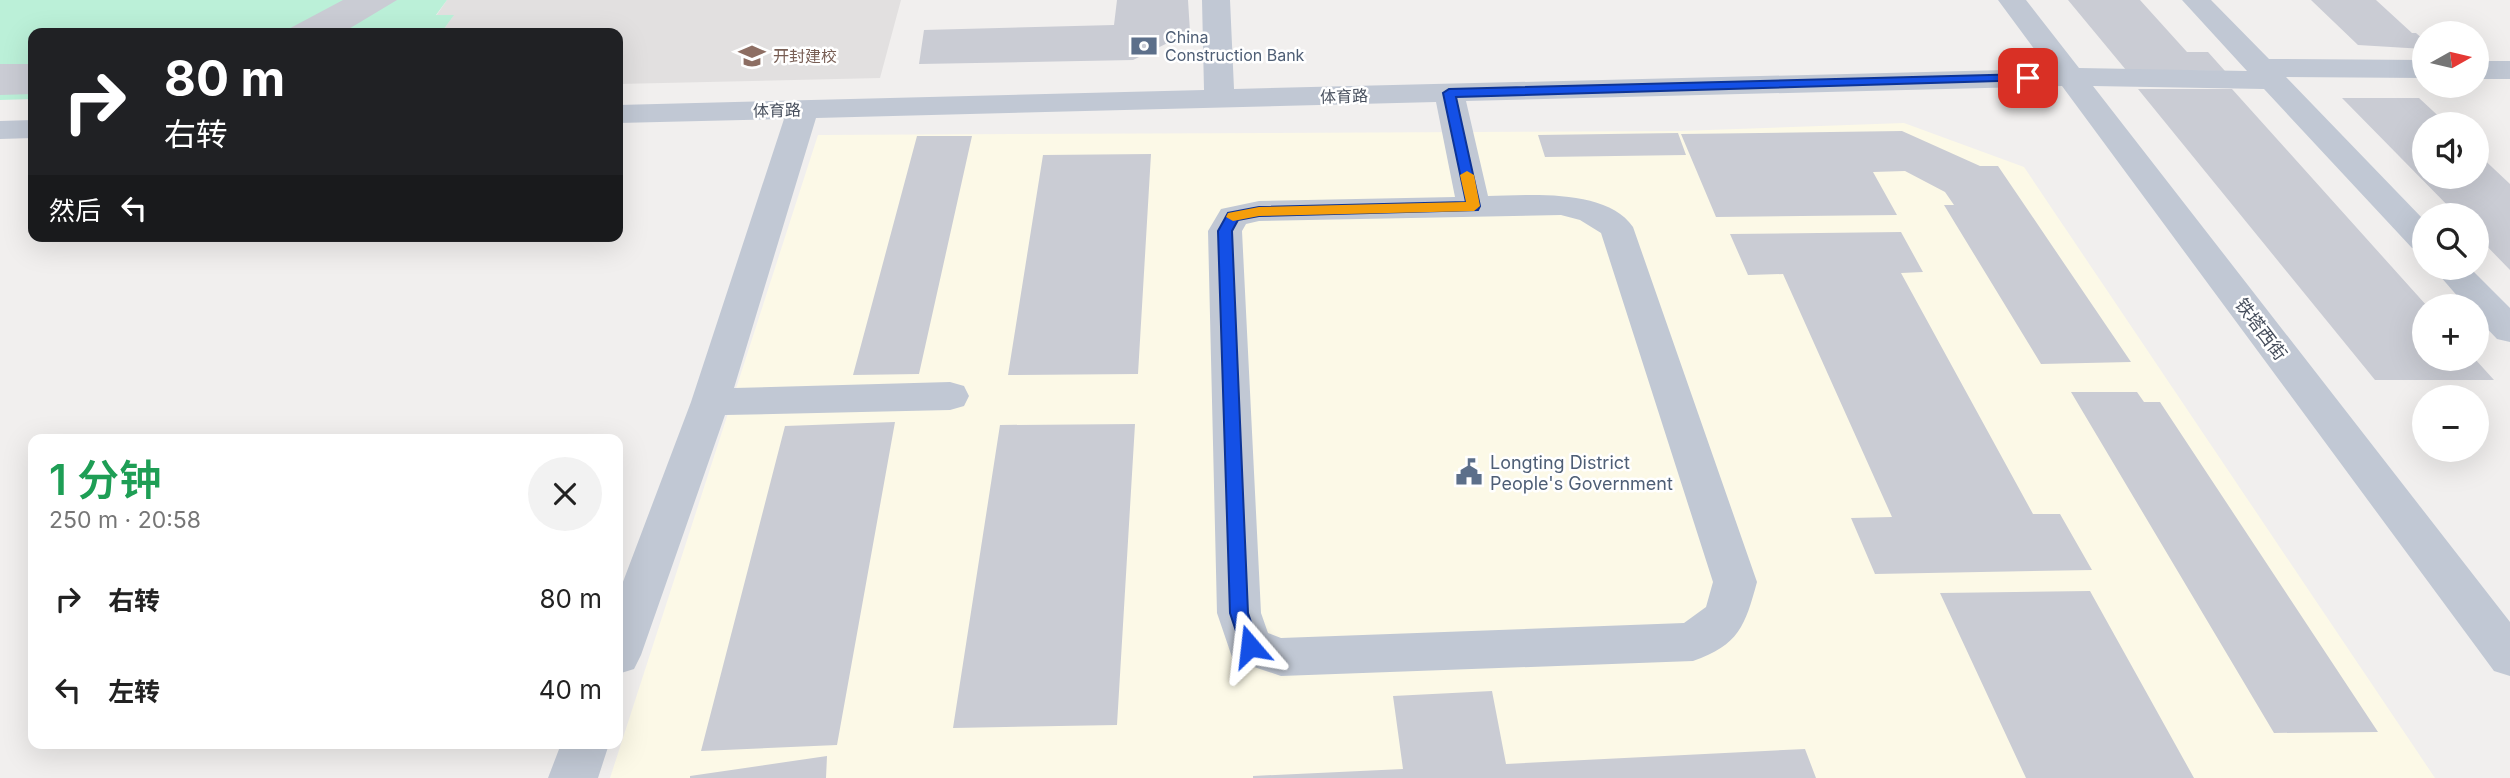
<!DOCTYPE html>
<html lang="zh">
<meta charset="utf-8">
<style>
:root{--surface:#fff;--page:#f2f2f2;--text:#222;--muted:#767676}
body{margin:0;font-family:Inter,"Noto Sans SC",sans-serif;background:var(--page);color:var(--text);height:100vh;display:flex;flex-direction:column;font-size:26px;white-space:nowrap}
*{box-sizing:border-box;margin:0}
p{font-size:23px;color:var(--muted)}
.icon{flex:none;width:38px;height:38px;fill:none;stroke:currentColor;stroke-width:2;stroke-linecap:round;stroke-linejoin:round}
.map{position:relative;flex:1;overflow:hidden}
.drawer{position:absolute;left:28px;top:434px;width:595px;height:315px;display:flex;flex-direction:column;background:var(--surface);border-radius:14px;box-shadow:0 7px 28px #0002}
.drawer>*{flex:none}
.hud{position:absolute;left:28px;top:28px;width:595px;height:214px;border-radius:14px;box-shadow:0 7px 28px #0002;background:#202124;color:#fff;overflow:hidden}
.needle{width:46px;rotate:82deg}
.buttons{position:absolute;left:2412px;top:21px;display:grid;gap:14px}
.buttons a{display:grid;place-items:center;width:77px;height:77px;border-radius:50%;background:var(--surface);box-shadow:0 7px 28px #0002;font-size:35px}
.pin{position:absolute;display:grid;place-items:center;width:60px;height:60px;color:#fff;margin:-30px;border-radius:14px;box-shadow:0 4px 10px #0006}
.me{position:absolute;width:77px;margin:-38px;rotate:343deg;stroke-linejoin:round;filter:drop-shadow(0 0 5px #0008)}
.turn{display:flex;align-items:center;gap:24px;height:147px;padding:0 21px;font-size:32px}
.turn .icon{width:91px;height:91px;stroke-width:2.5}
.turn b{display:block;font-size:49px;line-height:60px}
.then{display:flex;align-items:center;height:66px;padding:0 21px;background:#0003;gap:14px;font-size:26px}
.round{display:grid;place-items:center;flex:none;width:74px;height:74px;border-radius:37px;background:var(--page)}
.headline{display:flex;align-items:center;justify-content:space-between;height:119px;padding:0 21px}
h1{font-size:42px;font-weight:600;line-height:52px;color:#1e9e55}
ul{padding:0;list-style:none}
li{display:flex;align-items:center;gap:21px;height:91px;padding:0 21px}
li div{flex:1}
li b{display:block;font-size:26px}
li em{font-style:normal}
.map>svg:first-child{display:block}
.commercial{fill:#fcf9e7}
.education{fill:#e2e0e0}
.green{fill:#bbf0d8}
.building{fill:#caccd4}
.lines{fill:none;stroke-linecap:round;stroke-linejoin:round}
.minor{fill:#c1c8d4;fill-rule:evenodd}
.route{fill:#1450e6;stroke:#0d3496;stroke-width:2}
.slow{fill:#f59e0b}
.labels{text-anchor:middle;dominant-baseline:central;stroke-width:5;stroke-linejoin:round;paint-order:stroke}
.far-service-label{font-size:16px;fill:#4e5e75;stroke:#fff;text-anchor:start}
.far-education-label{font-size:16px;fill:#785e54;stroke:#fff;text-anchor:start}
.far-street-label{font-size:16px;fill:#464e5c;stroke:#fff}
.street-label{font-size:18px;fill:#464e5c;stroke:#fff}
.service-label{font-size:18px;fill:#4e5e75;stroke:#fff;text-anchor:start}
</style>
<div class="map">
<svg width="2510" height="778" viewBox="0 0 2510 778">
<rect width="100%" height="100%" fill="#f1efee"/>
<path class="commercial" d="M1904 123 2024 167 2435 778H610L818 135 1680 131Z"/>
<path class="education" d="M447 0H901L880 78 618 84V33H441L453 16H436Z"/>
<path class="green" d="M0 0H447L436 15H454L441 33H33V99L0 100Z"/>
<path class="building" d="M343 0H397L342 33H281Z
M1117 0H1188L1190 32 1133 60 919 64 924 30 1114 25Z
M2068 0H2140L2187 52H2208L2225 71 2126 70Z
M2311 0H2376L2412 33H2416L2424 40V49L2358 45Z
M0 64H33V94L0 95Z
M2138 89H2232L2427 306H2424V359H2475L2494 380H2375Z
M2342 98H2419L2447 124H2424V177H2476V152L2510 184V270L2476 235V215H2457Z
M1902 131 1980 166H1998L2131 362 2041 364 1944 205H1954L1945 192 1905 171 1873 172 1897 215 1716 217 1681 134Z
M1678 133 1686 155 1545 157 1538 135Z
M917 136H972L919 374 853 375Z
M1151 154 1138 374 1008 375 1043 155Z
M1901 232 1923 272 1901 273 2033 514H2060L2092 570 1875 574 1851 518 1892 517 1783 274 1748 275 1730 234Z
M2071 392H2137L2144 402H2160L2378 732 2274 733Z
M895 422 837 745 701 751 785 426Z
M1135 424 1117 725 953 728 1000 425Z
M2090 591 2194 778H2026L1940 593Z
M1492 691 1506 764 1805 749 1816 778H1253V776L1403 769 1393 696Z
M827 756 826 778H690V776Z"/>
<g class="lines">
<path class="minor" d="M1202 0H1230L1234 89 2049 69 1998 0H2026L2079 68 2247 71 2182 0H2211L2269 59 2424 60V78L2286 77 2424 220V251L2412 248 2264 89 2093 86 2510 622V676L2494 671 2062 86 1466 101 1488 196C1529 195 1607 188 1633 227L1757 582C1745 626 1739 645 1693 661L1281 676 1233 660 1217 613 1208 231 1221 209 1259 201 1455 197 1436 102 816 118 734 388 950 382 964 386 969 396 964 406 950 410 725 415 641 655 634 669 618 674V595L691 402 784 119 618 123V105L1204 90ZM1561 215 1580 220 1601 233 1713 582 1706 607 1684 623 1281 638 1268 633 1261 613 1242 231 1246 224 1259 221Z
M2476 61H2510V79H2476Z
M33 120V138L0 139V121Z
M2433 268H2470L2510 308V342L2497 339 2476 317V306H2466Z
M561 744H609L598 778H548Z"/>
</g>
<path class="route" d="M2028 74 2034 78 2032 80 1456 97 1480 206 1478 210 1259 216 1238 220 1232 231 1248 613 1259 646 1256 652 1250 654 1243 652 1230 613 1218 231 1228 213 1259 207 1466 202 1443 93 1449 89Z"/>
<path class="slow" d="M1467 171 1474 175 1480 206 1474 211 1259 216 1233 221 1226 217 1228 213 1259 207 1466 202 1460 175Z"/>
<defs>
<g id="bank-bare" transform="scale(2.1)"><path d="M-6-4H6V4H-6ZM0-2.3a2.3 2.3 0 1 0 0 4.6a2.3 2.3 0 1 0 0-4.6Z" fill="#5c6f8a" stroke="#fff" stroke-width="2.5" paint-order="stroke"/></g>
<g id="school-bare" transform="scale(2.1)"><path d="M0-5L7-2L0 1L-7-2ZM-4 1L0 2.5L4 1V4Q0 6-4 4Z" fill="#8d6e63" stroke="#fff" stroke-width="2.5" paint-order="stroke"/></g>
<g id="civic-bare" transform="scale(2.1)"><path d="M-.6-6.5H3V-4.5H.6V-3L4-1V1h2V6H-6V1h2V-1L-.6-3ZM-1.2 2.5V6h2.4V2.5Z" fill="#5c6f8a" stroke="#fff" stroke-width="2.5" paint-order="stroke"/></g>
</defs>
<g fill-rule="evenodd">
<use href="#bank-bare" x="1144" y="46"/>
<use href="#school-bare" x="752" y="56"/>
<use href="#civic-bare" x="1469" y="472"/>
</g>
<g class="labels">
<g class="far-service-label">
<text x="1165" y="37">China<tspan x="1165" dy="18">Construction Bank</tspan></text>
</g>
<g class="far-education-label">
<text x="773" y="56">开封建校</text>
</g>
<g class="far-street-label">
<text transform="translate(1344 96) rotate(-2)">体育路</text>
<text transform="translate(777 110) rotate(-1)">体育路</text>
</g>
<g class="street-label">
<text transform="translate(2261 329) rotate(53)">铁塔西街</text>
</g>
<g class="service-label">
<text x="1490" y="462">Longting District<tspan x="1490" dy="21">People's Government</tspan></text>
</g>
</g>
</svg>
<div class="buttons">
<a><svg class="needle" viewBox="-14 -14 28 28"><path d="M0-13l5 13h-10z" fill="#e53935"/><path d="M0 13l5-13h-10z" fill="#767676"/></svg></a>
<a><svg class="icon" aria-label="sound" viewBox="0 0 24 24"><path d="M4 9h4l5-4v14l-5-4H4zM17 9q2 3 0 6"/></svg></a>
<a><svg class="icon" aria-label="search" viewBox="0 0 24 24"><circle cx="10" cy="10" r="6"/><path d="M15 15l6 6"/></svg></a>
<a>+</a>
<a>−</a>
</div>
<div class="pin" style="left:2028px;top:78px;background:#d93025"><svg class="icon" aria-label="arrive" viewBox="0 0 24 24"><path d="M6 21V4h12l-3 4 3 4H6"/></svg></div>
<svg class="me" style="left:1250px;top:646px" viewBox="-20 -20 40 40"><path d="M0-17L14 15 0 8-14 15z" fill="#1450e6" stroke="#fff" stroke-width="4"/></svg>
<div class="hud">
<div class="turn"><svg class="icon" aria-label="right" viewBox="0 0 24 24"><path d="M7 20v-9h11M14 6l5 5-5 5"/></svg><div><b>80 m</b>右转</div></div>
<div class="then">然后<svg class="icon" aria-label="left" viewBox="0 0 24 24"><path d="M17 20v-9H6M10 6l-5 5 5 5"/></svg></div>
</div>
<section class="drawer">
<div class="headline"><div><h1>1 分钟</h1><p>250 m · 20:58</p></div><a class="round"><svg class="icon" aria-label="close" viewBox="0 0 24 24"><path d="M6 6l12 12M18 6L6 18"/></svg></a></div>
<ul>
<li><svg class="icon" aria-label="right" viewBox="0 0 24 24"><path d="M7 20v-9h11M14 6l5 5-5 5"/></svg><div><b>右转</b></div><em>80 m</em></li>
<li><svg class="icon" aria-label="left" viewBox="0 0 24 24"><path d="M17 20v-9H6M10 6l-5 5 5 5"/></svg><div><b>左转</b></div><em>40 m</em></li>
</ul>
</section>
</div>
